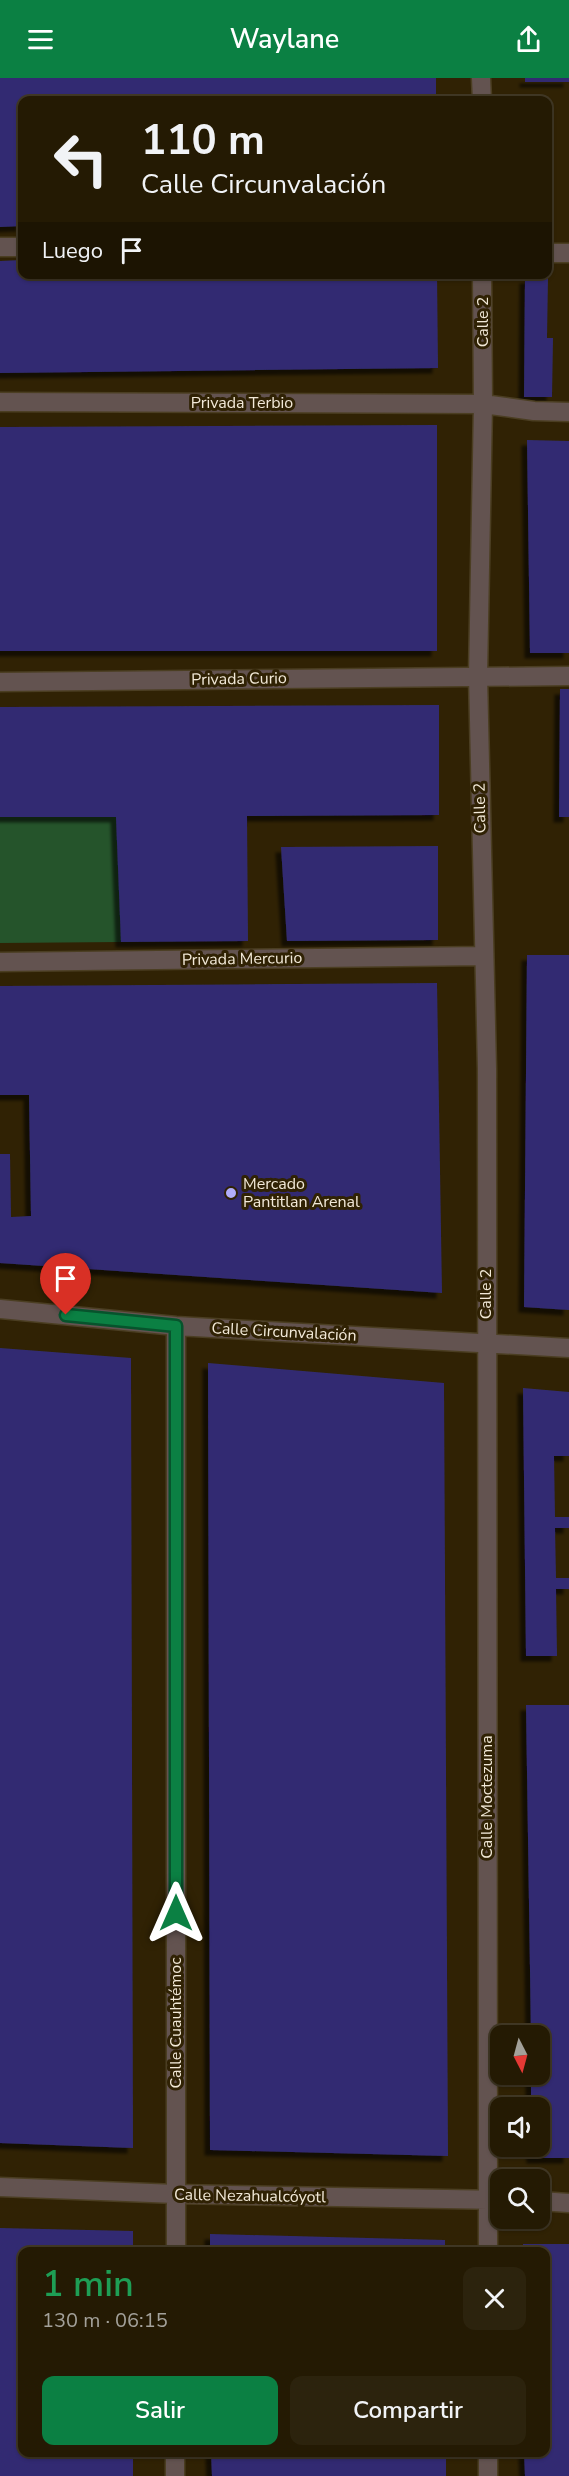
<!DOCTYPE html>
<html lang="es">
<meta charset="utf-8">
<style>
:root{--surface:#241a03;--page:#2c230d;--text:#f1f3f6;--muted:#a3a19a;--line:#413825;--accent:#0b8043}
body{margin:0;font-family:"Nunito Sans",sans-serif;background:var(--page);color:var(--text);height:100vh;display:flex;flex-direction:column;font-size:22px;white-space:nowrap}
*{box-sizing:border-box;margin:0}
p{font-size:20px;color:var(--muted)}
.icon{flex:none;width:33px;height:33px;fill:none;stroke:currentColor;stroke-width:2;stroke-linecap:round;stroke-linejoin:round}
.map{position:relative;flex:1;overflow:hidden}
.panel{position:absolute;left:18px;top:2169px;width:532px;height:210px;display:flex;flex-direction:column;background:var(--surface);border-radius:12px;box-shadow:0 2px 4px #0004,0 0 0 2px var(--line)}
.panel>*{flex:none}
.top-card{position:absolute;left:18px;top:18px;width:534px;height:183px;border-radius:12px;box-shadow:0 2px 4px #0004,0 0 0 2px var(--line);background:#241a03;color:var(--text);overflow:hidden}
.needle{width:39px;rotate:174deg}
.buttons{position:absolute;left:490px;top:1947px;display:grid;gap:12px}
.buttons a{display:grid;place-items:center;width:60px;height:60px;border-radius:12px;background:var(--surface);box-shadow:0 2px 4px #0004,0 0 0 2px var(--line);font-size:30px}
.pin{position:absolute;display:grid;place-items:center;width:51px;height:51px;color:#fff;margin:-62px -26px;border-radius:50% 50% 50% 0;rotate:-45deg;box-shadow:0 0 6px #0007}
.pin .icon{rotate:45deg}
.me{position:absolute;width:66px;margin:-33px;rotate:0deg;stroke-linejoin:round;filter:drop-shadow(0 0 4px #0008)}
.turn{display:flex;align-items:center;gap:21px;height:126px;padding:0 24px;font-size:27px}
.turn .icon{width:78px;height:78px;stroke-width:2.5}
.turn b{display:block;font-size:42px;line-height:51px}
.then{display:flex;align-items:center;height:57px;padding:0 24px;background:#0003;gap:12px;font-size:22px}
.round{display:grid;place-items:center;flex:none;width:63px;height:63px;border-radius:12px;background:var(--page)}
.headline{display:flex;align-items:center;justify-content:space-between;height:102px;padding:0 24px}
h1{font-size:36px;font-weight:600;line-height:45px;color:#1e9e55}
.cta{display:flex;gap:12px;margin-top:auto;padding:12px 24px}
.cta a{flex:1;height:69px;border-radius:12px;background:var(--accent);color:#fff;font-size:24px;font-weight:600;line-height:69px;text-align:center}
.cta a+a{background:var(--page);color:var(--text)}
header{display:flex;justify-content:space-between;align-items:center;height:78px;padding:0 24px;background:var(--accent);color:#fff;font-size:27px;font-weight:600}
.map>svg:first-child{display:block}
.green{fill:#25542b}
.building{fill:#312c72;filter:url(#shadow)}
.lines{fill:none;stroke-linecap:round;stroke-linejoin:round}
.minor-casing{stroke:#4b3e22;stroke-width:21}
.minor{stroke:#635350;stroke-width:18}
.route-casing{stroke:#07532c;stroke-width:15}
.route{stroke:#0b8043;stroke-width:10}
.poi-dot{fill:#b1adfa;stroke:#302204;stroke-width:2}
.labels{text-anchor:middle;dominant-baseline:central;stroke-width:6;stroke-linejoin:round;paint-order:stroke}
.street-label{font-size:16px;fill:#f2e9d8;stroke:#302204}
.poi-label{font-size:16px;fill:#f2e9d8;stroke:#302204;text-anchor:start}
</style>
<header><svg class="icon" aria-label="menu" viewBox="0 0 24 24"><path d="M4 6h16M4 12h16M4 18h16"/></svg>Waylane<svg class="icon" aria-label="share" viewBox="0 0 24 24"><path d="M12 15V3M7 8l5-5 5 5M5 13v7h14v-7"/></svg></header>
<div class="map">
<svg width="569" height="2398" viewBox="0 0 569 2398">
<defs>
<filter id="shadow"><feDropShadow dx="-5.5" dy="5.5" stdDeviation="1.5" flood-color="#0009"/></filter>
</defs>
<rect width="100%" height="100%" fill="#302204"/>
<path class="green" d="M0 739H116L121 864 0 865Z"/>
<path class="building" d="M0 0H436V22H22V148L0 149Z
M525 0H569V4H525Z
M22 182V196H437L438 290 0 295V183Z
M548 199 547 260H553L552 319H524L525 200Z
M437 347V573H0V349Z
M527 362 569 363V575H530Z
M560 611H569V739H559Z
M439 627V737L247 738 248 863 121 864 116 739H0V629Z
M438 768V862L287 863 281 769Z
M527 877H569V1232L524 1229Z
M437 905 442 1215 0 1185V1076H10L11 1139 31 1138 29 1017H0V908Z
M0 1270 131 1280 133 2070 0 2065Z
M208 1285 444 1305 448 2078 210 2072Z
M523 1310 569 1314V1378H554L555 1439H569V1450H555L556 1500H569V1511H556L557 1578H526Z
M526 1627H569V2080H532L531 2068H540V2030H531V1996H540V1958H531Z
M0 2150 133 2153V2174H22V2374H133V2398H0Z
M210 2156 445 2162V2174H210Z
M523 2166H569V2398H525L524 2374H546V2174H523Z
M211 2374H446V2398H212Z"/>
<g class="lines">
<g class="minor-casing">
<path id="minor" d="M481 0 482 22
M0 169H22
M548 175H569
M482 196 483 326 478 598 487 991 488 2174
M0 324 483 326 534 333 569 334
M0 604 569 598
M0 884 484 878
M0 1231 176 1248 569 1270
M0 2109 176 2116 501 2122
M540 2123 569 2125
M176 2174V1248
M488 2374V2398
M175 2398V2374"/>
</g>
<use href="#minor" class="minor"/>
</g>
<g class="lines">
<g class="route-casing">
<path id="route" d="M66 1237 176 1248V1835"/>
</g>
<use href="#route" class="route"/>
</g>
<circle class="poi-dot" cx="231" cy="1115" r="6"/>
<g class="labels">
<g class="street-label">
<text transform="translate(483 244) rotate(-90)">Calle 2</text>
<text x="242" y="325">Privada Terbio</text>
<text transform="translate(239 601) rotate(-1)">Privada Curio</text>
<text transform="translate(480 730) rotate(-91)">Calle 2</text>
<text transform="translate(242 881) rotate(-1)">Privada Mercurio</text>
<text transform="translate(486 1216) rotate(-90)">Calle 2</text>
<text transform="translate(284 1254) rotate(3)">Calle Circunvalación</text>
<text transform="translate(487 1719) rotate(-90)">Calle Moctezuma</text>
<text transform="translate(176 1945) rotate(-90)">Calle Cuauhtémoc</text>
<text transform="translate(250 2118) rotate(1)">Calle Nezahualcóyotl</text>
</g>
<g class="poi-label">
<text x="243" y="1106">Mercado<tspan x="243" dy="18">Pantitlan Arenal</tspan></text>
</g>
</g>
</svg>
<div class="buttons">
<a><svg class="needle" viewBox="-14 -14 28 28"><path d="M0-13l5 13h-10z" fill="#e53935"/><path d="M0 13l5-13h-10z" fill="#a3a19a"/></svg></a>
<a><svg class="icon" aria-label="sound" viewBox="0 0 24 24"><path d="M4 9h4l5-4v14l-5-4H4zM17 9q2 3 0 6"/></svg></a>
<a><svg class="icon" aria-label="search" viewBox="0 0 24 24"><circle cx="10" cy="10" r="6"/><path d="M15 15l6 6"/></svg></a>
</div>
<div class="pin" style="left:66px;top:1237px;background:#d93025"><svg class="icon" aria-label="arrive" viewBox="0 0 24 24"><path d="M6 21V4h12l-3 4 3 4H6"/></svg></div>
<svg class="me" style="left:176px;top:1835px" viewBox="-20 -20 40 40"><path d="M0-17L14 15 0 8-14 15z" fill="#0b8043" stroke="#fff" stroke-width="4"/></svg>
<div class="top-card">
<div class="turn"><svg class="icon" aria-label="left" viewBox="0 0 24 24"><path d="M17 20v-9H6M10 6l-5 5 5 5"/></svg><div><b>110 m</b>Calle Circunvalación</div></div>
<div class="then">Luego<svg class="icon" aria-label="arrive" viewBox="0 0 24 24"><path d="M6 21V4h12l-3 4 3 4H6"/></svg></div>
</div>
<section class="panel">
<div class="headline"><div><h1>1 min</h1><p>130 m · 06:15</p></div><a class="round"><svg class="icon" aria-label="close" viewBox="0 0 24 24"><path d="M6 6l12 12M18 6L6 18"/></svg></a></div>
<div class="cta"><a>Salir</a><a>Compartir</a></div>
</section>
</div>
